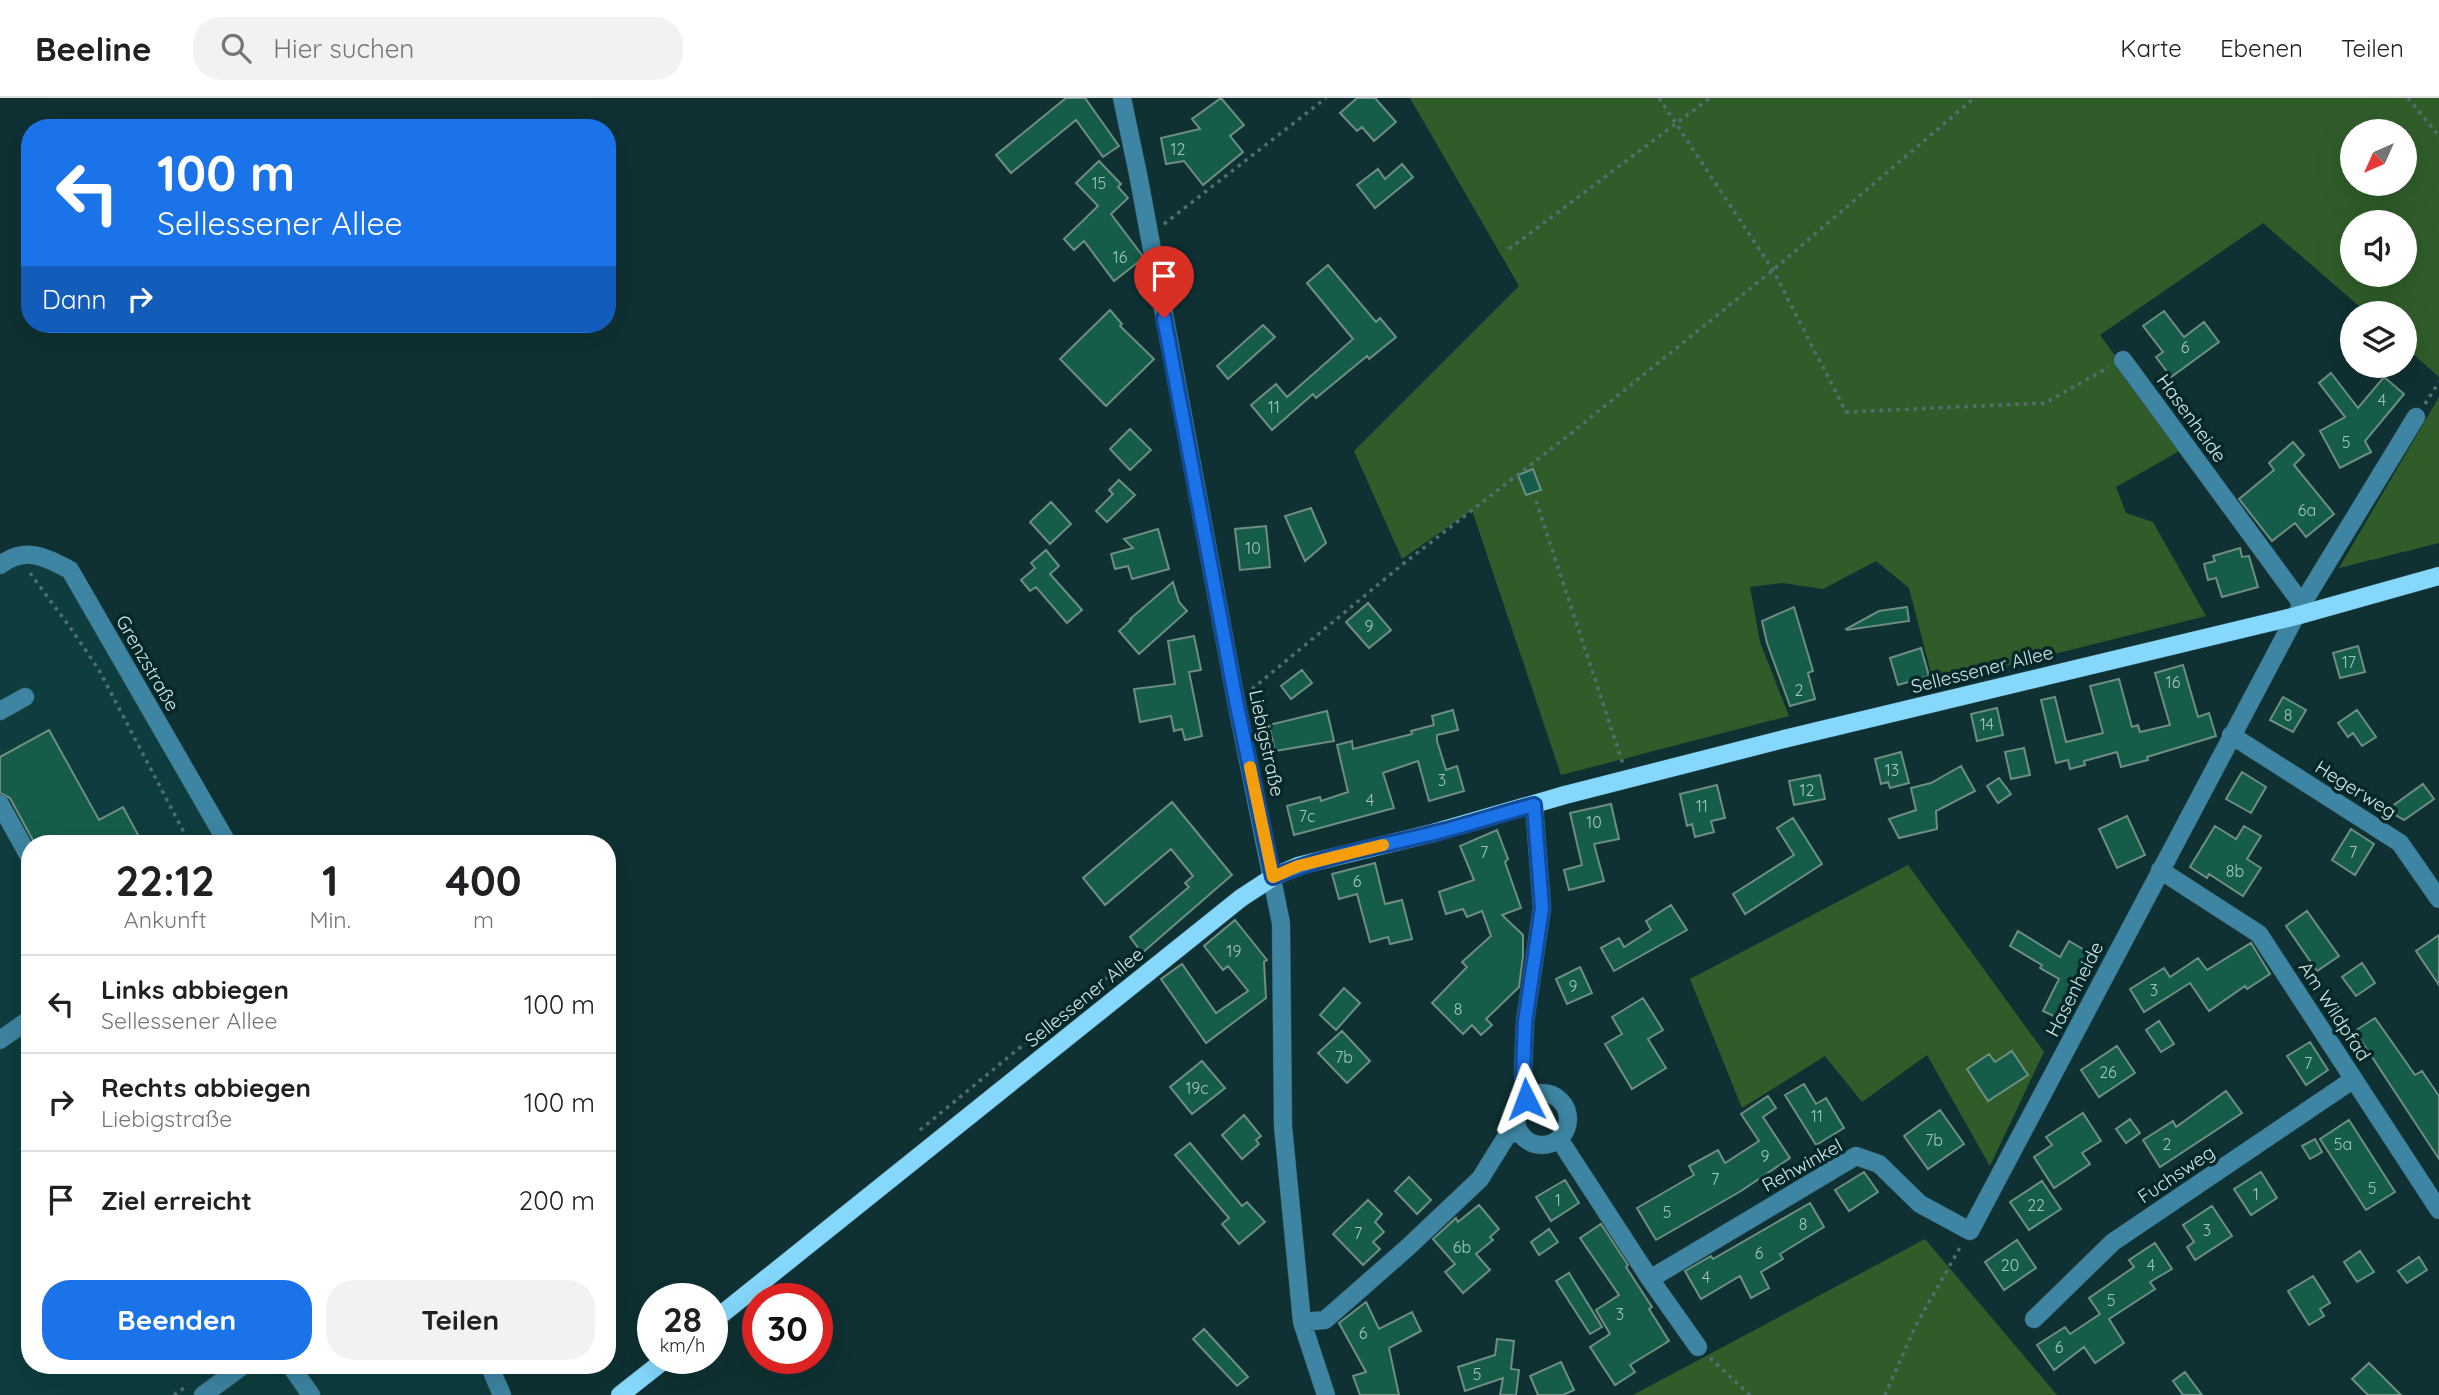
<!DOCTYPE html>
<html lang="de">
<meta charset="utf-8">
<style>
:root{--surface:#fff;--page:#f2f2f2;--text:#202124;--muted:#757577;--line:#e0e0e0;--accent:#1a73e8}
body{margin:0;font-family:Quicksand,sans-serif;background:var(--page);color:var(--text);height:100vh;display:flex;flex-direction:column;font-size:26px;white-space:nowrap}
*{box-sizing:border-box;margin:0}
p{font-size:23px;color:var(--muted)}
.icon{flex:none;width:38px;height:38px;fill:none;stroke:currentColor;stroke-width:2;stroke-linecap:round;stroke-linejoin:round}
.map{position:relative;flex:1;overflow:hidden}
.panel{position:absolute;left:21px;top:737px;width:595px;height:539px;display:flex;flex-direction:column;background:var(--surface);border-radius:28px;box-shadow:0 7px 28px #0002}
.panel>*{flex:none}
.top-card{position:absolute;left:21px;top:21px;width:595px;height:214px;border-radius:28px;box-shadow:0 7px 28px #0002;background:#1a73e8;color:#fff;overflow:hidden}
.needle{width:46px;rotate:225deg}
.tools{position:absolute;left:2340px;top:21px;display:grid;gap:14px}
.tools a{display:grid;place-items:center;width:77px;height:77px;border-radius:50%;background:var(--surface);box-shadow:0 7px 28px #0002;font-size:35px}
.speed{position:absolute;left:637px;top:1185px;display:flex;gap:14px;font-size:35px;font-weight:700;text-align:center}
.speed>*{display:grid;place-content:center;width:91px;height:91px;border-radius:50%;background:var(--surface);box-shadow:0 7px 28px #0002;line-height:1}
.speed small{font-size:18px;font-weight:400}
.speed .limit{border:10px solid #d22;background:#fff;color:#111}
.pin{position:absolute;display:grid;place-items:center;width:60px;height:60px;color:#fff;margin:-72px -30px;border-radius:50% 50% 50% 0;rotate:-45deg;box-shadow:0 0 7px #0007}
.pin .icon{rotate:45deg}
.me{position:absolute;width:77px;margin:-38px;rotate:357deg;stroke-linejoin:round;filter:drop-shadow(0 0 5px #0008)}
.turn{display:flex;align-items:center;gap:24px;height:147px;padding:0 21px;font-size:32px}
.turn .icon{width:91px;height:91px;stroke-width:2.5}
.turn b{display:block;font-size:49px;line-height:60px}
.then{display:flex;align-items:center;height:66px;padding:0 21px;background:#0003;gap:14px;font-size:26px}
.eta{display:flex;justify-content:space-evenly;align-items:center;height:119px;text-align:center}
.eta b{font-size:42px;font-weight:700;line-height:49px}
.action{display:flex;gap:14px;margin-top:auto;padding:14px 21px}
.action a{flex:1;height:80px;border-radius:28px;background:var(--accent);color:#fff;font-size:28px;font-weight:700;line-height:80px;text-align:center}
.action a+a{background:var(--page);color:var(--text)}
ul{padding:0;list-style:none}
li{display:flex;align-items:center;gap:21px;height:98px;padding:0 21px;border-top:2px solid var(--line)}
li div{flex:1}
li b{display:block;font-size:26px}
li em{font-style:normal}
header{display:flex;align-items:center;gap:42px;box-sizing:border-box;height:98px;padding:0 35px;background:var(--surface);border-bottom:2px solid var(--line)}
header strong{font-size:33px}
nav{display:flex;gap:38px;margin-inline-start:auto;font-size:24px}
.search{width:490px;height:63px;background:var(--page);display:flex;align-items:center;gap:18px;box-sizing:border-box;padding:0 24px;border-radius:28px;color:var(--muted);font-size:26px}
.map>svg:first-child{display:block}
.built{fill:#0d3d3f}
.green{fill:#305c2a;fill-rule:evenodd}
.building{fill:#155d4a;stroke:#6f8e82;stroke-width:2}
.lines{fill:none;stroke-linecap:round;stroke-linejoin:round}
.minor-casing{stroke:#2f4e50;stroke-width:19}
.major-casing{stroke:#2f4e50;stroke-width:19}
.path{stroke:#526e70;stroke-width:3.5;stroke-dasharray:3.5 5;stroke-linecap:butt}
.minor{stroke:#3d85a2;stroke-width:18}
.major{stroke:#85d8fc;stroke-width:18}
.route-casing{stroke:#114b97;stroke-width:18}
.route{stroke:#1a73e8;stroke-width:12}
.slow{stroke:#f59e0b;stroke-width:12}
.labels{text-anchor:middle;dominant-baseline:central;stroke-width:7;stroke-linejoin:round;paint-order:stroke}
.number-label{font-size:16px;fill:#a4c4c0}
.street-label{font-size:19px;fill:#d4e7e7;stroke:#042729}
</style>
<header>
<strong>Beeline</strong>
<div class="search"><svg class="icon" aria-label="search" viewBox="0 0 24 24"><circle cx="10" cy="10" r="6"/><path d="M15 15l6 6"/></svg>Hier suchen</div>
<nav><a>Karte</a><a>Ebenen</a><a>Teilen</a></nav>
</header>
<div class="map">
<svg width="2439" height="1297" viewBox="0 0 2439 1297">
<rect width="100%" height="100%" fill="#0f3133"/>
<path class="built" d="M41 457 64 477 218 745 30 746V1267H489L502 1297H0V468Z"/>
<path class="green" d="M1410 0H2439V279L2405 249 2404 215H2367L2263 125 2100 237 2183 351 2116 389 2126 415 2153 424 2206 518 1934 586 1909 490 1876 463 1823 491 1783 485 1750 489 1760 544 1789 618 1561 677 1472 412 1402 461 1354 353 1519 188ZM2352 33H2404V86H2352ZM2352 124H2404V177H2352Z
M2439 299V445L2339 470Z
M1908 767 2044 954 1990 1068 1927 957 1862 1004 1825 958 1742 1010 1690 881Z
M1925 1141 2057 1297H1633Z"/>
<path class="building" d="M1066 0H1085L1119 48 1103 59 1076 22 1011 75 996 57Z
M1221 0 1244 27 1230 38 1243 54 1203 87 1184 63 1166 66 1161 40 1200 31 1192 21Z
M1357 0H1375L1396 24 1374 43 1362 29 1357 33 1340 15Z
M1099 63 1121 86 1118 89 1128 100 1111 116 1142 157V161L1114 183 1084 143 1074 152 1064 141 1098 108 1076 85Z
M1402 66 1413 79 1375 110 1357 87 1378 71 1385 81Z
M1328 167 1376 224 1380 220 1396 239 1369 261 1367 258 1316 300 1313 296 1272 332 1251 307 1276 286 1287 299 1353 241 1307 185Z
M1110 212 1122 226 1120 228 1154 261 1106 308 1060 261Z
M2164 213 2184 239 2204 224 2219 244 2171 279 2156 259 2163 254 2143 228Z
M1263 227 1275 239 1228 281 1217 268Z
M2331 275 2358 310 2384 279 2404 296 2365 343 2371 354 2340 370 2320 333 2345 319 2319 285Z
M1130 331 1151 352 1130 372 1110 351Z
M2293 344 2304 357 2294 367 2334 416 2306 439 2295 425 2272 443 2239 401 2274 372 2269 365Z
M1533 371 1541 392 1526 397 1518 377Z
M1119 382 1135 397 1107 424 1096 413 1113 396 1109 392Z
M1051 404 1071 426 1050 446 1030 424Z
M1311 410 1326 445 1305 463 1285 418Z
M1266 428 1270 469 1240 472 1235 431Z
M1158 431 1169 471 1132 481 1128 468 1115 471 1111 456 1133 450 1124 441Z
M2240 450 2242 459 2249 458 2258 489 2222 499 2216 480 2208 482 2204 466 2215 463 2213 458Z
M1046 452 1059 468 1050 476 1082 512 1067 525 1036 489 1030 493 1021 482 1035 470 1031 465Z
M1173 484 1179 504 1187 513 1139 556 1119 533 1131 522 1130 521Z
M1368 505 1391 532 1369 550 1346 524Z
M1794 509 1813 573 1808 575 1815 601 1790 608 1767 545 1762 523Z
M1907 509 1909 523 1847 532 1846 531 1879 513Z
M1194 538 1201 572 1189 574 1202 638 1185 642 1182 631 1174 633 1171 618 1140 624 1134 591 1175 586 1168 543Z
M2358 548 2365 574 2340 580 2333 555Z
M1921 550 1929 578 1898 587 1890 560Z
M2183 567 2198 619 2209 615 2216 638 2147 659 2148 662 2121 669 2117 654 2084 663 2085 667 2070 671 2068 662 2056 665 2041 602 2055 599 2066 644 2103 635 2090 588 2119 581 2132 629 2138 627 2140 634 2170 627 2155 575Z
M1302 572 1312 585 1291 601 1281 588Z
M2283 599 2306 612 2293 634 2270 622Z
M1997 610 2003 637 1977 643 1971 616Z
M1453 612 1458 632 1437 637V643L1446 672 1457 668 1464 693 1429 703 1418 663 1383 675 1394 710 1294 737 1287 708 1320 699 1321 703 1348 694 1337 647 1352 643 1353 651 1412 636 1411 633 1434 627 1432 618Z
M2357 612 2376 639 2362 648 2353 635 2348 639 2338 625Z
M1327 613 1334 643 1275 653 1269 627Z
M49 632 99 722 123 709 143 746H35L10 700 0 695V659Z
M2024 650 2030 677 2011 681 2005 654Z
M1901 654 1909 685 1890 690 1888 684 1881 686 1875 661Z
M1961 668 1975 693 1936 713 1937 731 1899 740 1889 721 1916 712 1911 690 1931 685Z
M2242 674 2266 689 2251 715 2226 701Z
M1820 677 1825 701 1794 707 1789 683Z
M1999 680 2011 696 1998 705 1987 688Z
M2423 686 2434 701 2404 722 2387 712Z
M1717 687 1725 720 1711 723 1714 734 1695 739 1692 726 1687 728 1680 696Z
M1172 704 1232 777 1142 855 1130 839 1189 789 1185 785 1193 778 1171 751 1105 807 1083 780Z
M1611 706 1619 741 1594 746 1604 783 1569 792 1564 772 1582 767 1570 715Z
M2127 718 2145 757 2117 770 2099 731Z
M1793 720 1822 766 1745 816 1733 796 1794 757 1777 730Z
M2215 728 2236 741 2244 728 2261 738 2247 761 2261 770 2243 798 2209 776 2207 780 2190 769Z
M2351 731 2374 746 2355 777 2332 762Z
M1497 732 1508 761 1505 764 1521 810 1502 817 1523 837V858L1519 889 1486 921 1492 927 1481 937 1472 927 1463 936 1432 905 1467 869 1462 864 1491 838 1482 813 1467 819 1463 811 1446 816 1439 794 1474 782 1460 748Z
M1375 765 1385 806 1402 802 1412 841 1390 846 1388 839 1370 844 1357 796 1339 801 1332 776Z
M1671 807 1687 832 1614 873 1601 850 1619 840 1624 849 1651 832 1646 823Z
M2307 813 2339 858 2317 873 2286 828Z
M1235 822 1267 862 1264 864 1266 900 1206 945 1161 881 1182 866 1216 915 1248 893 1228 868 1223 872 1204 848Z
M2018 833 2060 859 2069 843 2095 858 2080 885 2078 884 2060 921 2043 913 2059 881 2040 870 2042 867 2010 848Z
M2439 837V887L2416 853Z
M2251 845 2270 876 2247 891 2245 888 2209 913 2190 885 2144 914 2130 891 2164 870 2170 879 2198 860 2207 872Z
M2362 865 2375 885 2356 898 2342 879Z
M1580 869 1592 895 1567 906 1556 881Z
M1344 890 1360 905 1336 932 1320 917Z
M1643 900 1663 932 1648 941 1666 970 1632 991 1605 946 1622 936 1612 919Z
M2375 920 2415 977 2422 973 2439 998V1061L2355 933Z
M2159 923 2174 946 2161 954 2146 932Z
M1342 933 1370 963 1347 985 1318 955Z
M2310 944 2328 972 2306 987 2287 958Z
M2117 948 2135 975 2099 999 2081 972Z
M2012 953 2028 977 1988 1003 1967 971 1989 956 1995 964Z
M1202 963 1225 990 1192 1016 1170 989Z
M1804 986 1816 1006 1826 1000 1844 1030 1816 1047 1785 997Z
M2226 993 2242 1015 2160 1069 2143 1042 2173 1023 2176 1029Z
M1768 998 1776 1010 1763 1019 1790 1060 1741 1093 1656 1142 1637 1110 1694 1077 1689 1068 1718 1052 1725 1065 1759 1043 1741 1016Z
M1940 1012 1964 1046 1928 1071 1904 1038Z
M2083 1015 2101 1043 2082 1055 2090 1066 2054 1090 2034 1059 2052 1047 2046 1039Z
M1244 1017 1261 1038 1256 1042 1259 1046 1242 1061 1222 1037Z
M2130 1021 2140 1035 2126 1045 2116 1031Z
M2349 1022 2395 1094 2366 1112 2320 1041Z
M2315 1041 2322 1054 2310 1061 2302 1048Z
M1190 1045 1242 1108 1247 1104 1265 1124 1239 1146 1222 1126 1229 1120 1175 1057Z
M1864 1074 1878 1094 1849 1113 1835 1092Z
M2261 1074 2277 1100 2251 1117 2234 1091Z
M1409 1079 1431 1102 1417 1116 1395 1093Z
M1565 1082 1579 1105 1551 1123 1536 1099Z
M2042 1083 2061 1111 2029 1132 2010 1104Z
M1368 1102 1382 1116 1375 1124 1384 1134 1373 1144 1380 1151 1363 1167 1333 1136Z
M1810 1105 1824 1129 1780 1156 1783 1161 1761 1174 1769 1190 1751 1200 1740 1178 1701 1201 1685 1173 1711 1158 1713 1161Z
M1479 1107 1499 1131 1490 1139 1493 1142 1476 1156 1490 1172 1463 1195 1445 1174 1455 1166 1433 1141 1456 1120 1458 1124Z
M2212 1108 2232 1138 2195 1162 2187 1149 2194 1144 2183 1127Z
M1601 1126 1628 1167 1626 1169 1652 1209 1649 1211 1669 1243 1630 1267 1635 1274 1615 1287 1590 1249 1610 1236 1596 1212 1619 1197 1580 1140Z
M1549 1131 1558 1144 1539 1157 1531 1144Z
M2017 1142 2036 1170 2004 1192 1985 1164Z
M2155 1145 2172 1171 2150 1184 2155 1191 2109 1221 2124 1245 2095 1265 2084 1249 2054 1272 2037 1247 2065 1229 2070 1236 2100 1216 2089 1200 2134 1169 2129 1162Z
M2360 1153 2374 1174 2357 1184 2344 1164Z
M2419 1159 2427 1172 2407 1185 2398 1173Z
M1569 1175 1602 1229 1590 1236 1556 1183Z
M2313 1178 2330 1205 2320 1211 2324 1218 2309 1227 2288 1193Z
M1366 1204 1379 1231 1412 1214 1421 1233 1389 1250 1399 1297H1360L1353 1278 1366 1274 1339 1225Z
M1204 1231 1248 1279 1237 1288 1193 1241Z
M1497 1241 1514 1243 1511 1271 1519 1272 1516 1297H1500L1503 1280 1465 1293 1458 1269 1495 1257Z
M1561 1264 1574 1292 1563 1297H1538L1530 1278Z
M2369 1265 2401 1297H2368L2352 1281Z
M2185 1274 2202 1297H2183L2173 1283Z"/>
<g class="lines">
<g class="minor-casing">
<path id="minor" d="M1122 0 1138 76 1236 603 1281 825 1283 1028 1302 1224 1326 1297
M2123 262 2302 506
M0 467C26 448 45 459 70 472L228 746
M0 613 25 599
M2231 637 2400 745 2439 801
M0 706 30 760
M2160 772 2259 836 2439 1112
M0 942 30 921
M1516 1021a26 26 0 1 1 52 0a26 26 0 1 1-52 0Z
M1526 1001 1523 974 1525 924 1542 810 1534 707
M1559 1041 1650 1181 1856 1058 1879 1066 1920 1106 1970 1133 2302 506 2416 319
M1650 1181 1698 1249
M2034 1221 2113 1144 2354 981
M1302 1224 1325 1222 1407 1150 1480 1081 1508 1036 1520 1035
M290 1267 311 1297
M489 1267 502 1297
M203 1297 244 1267"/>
</g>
<g class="major-casing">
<path id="major" d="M712 1224 1241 800 1273 779 1298 768 1326 761 1433 735 1565 697 1784 641 2296 518 2439 478
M620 1297 667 1260"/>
</g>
<path class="path" d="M1659 0 1773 172 1846 314 2045 305 2109 269
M2408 0 2439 38
M1164 126 1326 0
M1509 151 1710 0
M2425 306 2439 284
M1536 403 1623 666
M30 475 72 532 99 572 190 746
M1252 591 1403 466 1570 336 1773 172 1974 0
M920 1032 1103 881 1113 879
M1710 1260 1750 1297
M174 1297 188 1287
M1885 1297 1915 1229 1962 1146"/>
<use href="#minor" class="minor"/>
<use href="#major" class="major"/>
</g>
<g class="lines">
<g class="route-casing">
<path id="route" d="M1164 220 1236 603 1273 779C1323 758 1377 749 1430 736 1465 728 1499 716 1534 707L1542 810 1525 924 1523 974 1526 1001"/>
</g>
<use href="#route" class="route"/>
<path class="slow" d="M1250 669 1273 779 1298 768 1383 747"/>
</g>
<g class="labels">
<g class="number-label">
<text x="1178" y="51">12</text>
<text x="1099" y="85">15</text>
<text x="1120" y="159">16</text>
<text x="2185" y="249">6</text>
<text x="2382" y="302">4</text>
<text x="1274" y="309">11</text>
<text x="2346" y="344">5</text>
<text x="2307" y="412">6a</text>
<text x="1253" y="450">10</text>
<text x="1369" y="528">9</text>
<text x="2349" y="564">17</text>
<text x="2173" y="584">16</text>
<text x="1799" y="592">2</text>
<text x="2288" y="617">8</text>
<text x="1987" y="626">14</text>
<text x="1892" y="672">13</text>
<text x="1442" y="682">3</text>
<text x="1807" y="692">12</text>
<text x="1370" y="702">4</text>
<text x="1702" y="708">11</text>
<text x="1307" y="718">7c</text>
<text x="1594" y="724">10</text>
<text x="1484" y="754">7</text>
<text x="2353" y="754">7</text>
<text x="2235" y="773">8b</text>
<text x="1357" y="783">6</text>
<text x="1234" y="853">19</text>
<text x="1573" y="888">9</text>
<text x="2154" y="892">3</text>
<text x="1458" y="911">8</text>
<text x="1344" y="959">7b</text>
<text x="2308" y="965">7</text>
<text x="2108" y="974">26</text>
<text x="1197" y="990">19c</text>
<text x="1817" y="1018">11</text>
<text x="1934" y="1042">7b</text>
<text x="2167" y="1046">2</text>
<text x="2343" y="1046">5a</text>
<text x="1765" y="1058">9</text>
<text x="1715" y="1081">7</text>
<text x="2372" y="1090">5</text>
<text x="2256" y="1096">1</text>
<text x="1558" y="1102">1</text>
<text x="2036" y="1107">22</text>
<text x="1667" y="1114">5</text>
<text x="1803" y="1126">8</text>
<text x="2207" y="1132">3</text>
<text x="1358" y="1135">7</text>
<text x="1462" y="1149">6b</text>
<text x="1759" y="1155">6</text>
<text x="2010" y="1167">20</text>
<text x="2151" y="1167">4</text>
<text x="1706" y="1179">4</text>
<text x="2111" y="1202">5</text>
<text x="1620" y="1216">3</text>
<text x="1363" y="1235">6</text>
<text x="2059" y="1249">6</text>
<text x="1477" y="1276">5</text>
</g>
<g class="street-label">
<text transform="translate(2192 320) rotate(54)">Hasenheide</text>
<text transform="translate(148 565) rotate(60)">Grenzstraße</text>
<text transform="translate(1982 571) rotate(-14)">Sellessener Allee</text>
<text transform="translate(1267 645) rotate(78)">Liebigstraße</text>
<text transform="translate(2356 691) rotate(32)">Hegerweg</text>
<text transform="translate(2074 891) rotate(-63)">Hasenheide</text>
<text transform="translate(1084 899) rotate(-39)">Sellessener Allee</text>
<text transform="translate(2335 913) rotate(57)">Am Wildpfad</text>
<text transform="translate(1802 1067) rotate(-29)">Rehwinkel</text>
<text transform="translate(2176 1076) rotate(-34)">Fuchsweg</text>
</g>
</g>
</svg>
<div class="tools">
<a><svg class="needle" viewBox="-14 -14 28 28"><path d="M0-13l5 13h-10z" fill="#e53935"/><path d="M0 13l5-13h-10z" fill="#757577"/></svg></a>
<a><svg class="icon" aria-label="sound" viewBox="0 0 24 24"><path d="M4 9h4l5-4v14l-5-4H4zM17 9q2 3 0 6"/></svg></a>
<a><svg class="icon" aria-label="layers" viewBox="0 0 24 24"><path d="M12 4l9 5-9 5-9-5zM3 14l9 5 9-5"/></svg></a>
</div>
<div class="speed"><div>28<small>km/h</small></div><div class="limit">30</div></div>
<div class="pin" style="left:1164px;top:220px;background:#d93025"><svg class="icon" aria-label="arrive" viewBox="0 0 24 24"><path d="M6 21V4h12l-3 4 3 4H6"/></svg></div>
<svg class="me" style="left:1526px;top:1001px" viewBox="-20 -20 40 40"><path d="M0-17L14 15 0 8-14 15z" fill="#1a73e8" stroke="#fff" stroke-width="4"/></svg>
<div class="top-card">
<div class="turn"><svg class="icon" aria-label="left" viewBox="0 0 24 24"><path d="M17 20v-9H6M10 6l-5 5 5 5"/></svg><div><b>100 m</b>Sellessener Allee</div></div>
<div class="then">Dann<svg class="icon" aria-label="right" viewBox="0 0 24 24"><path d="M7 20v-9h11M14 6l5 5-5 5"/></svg></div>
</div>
<section class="panel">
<div class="eta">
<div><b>22:12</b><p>Ankunft</p></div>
<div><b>1</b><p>Min.</p></div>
<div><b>400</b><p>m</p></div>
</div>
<ul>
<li><svg class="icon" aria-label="left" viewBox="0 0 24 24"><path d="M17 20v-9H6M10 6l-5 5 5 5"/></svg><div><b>Links abbiegen</b><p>Sellessener Allee</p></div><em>100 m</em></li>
<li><svg class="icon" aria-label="right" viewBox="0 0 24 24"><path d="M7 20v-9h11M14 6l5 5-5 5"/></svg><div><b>Rechts abbiegen</b><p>Liebigstraße</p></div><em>100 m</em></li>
<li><svg class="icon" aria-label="arrive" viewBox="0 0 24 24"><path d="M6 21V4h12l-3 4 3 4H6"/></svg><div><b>Ziel erreicht</b></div><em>200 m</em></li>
</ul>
<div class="action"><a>Beenden</a><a>Teilen</a></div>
</section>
</div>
